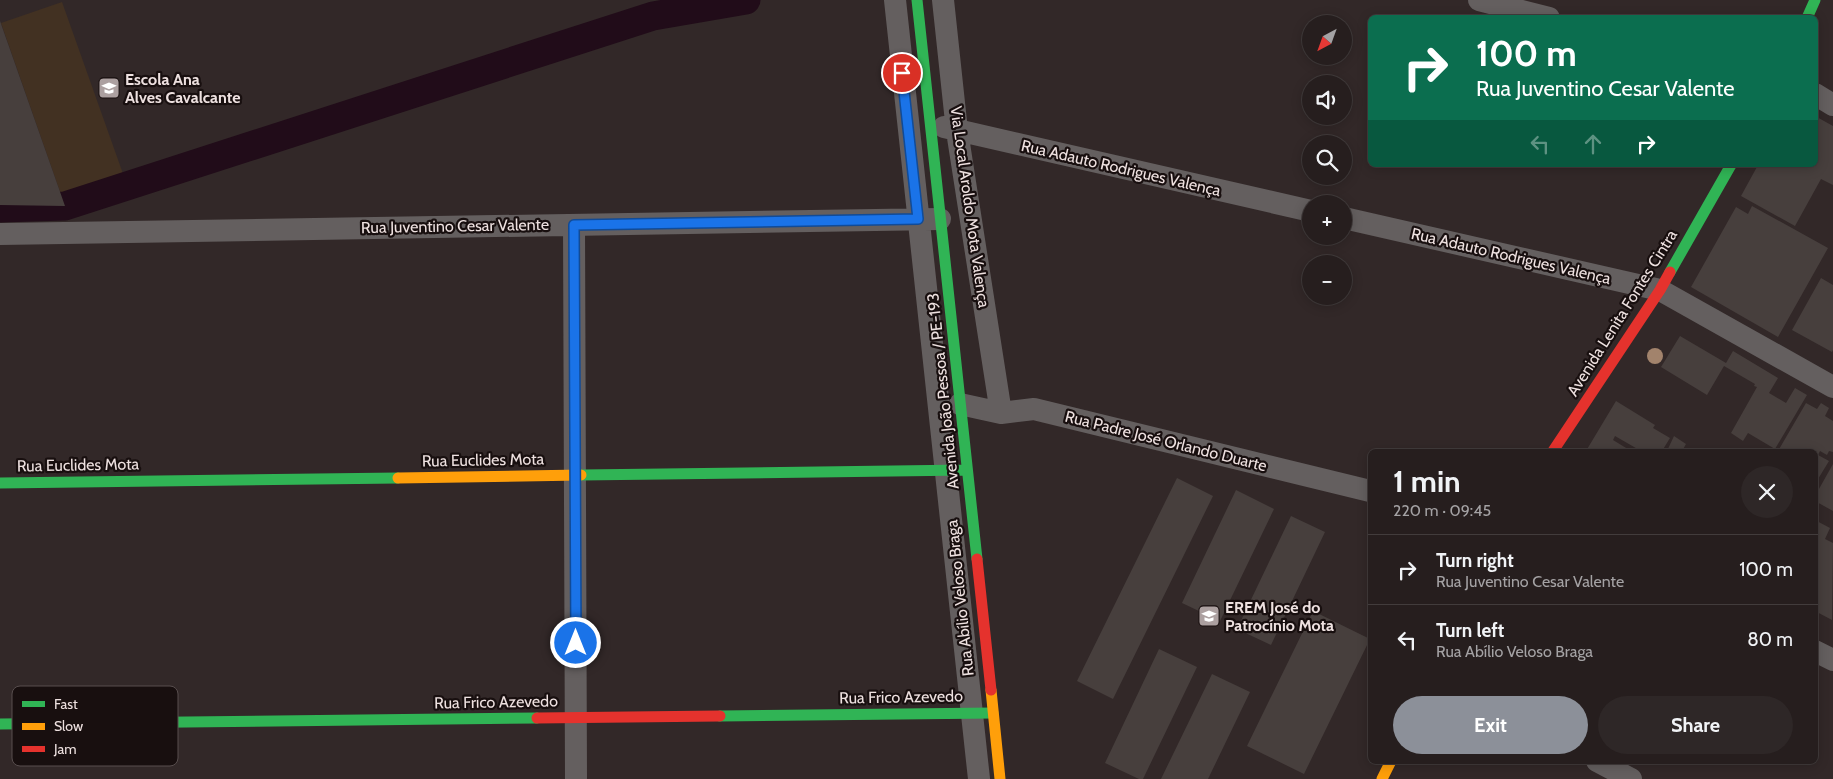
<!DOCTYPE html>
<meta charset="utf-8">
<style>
:root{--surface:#261e1e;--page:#2e2727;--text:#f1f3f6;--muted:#a4a2a4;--line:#423c3c;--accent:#8c9099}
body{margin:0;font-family:Cabin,sans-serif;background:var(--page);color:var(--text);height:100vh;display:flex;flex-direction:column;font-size:19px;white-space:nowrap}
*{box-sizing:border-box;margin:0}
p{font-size:16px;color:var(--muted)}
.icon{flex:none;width:28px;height:28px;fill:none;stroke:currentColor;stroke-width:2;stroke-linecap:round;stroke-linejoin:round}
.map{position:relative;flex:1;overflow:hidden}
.details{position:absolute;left:1368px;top:449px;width:450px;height:315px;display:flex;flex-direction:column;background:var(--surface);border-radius:8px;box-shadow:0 2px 12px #0003,0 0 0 1px var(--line)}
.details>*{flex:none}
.hud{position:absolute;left:1368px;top:15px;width:450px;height:152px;border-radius:8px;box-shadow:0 2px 12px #0003,0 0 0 1px var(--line);background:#0b6e4f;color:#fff;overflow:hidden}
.needle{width:32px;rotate:221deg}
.controls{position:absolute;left:1302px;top:15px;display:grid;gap:10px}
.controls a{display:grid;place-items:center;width:50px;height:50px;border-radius:50%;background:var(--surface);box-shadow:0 2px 12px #0003,0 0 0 1px var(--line);font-size:25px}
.pin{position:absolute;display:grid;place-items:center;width:42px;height:42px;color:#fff;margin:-21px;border:2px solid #fff;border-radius:50%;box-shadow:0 1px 5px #0007}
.me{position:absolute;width:55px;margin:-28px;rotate:0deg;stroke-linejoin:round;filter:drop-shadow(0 0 4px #0008)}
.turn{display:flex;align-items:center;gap:18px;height:105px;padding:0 25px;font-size:22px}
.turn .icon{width:65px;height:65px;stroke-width:2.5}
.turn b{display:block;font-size:35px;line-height:42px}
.lanes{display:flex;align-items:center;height:48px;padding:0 25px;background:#0003;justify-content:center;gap:25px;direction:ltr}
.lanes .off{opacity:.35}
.round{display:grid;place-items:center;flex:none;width:52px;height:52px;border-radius:26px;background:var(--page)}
.headline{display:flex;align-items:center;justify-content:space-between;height:85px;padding:0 25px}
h1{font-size:30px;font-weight:700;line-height:38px}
.primary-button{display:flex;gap:10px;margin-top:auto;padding:10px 25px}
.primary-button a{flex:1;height:58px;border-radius:30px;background:var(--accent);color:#fff;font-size:20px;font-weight:700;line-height:58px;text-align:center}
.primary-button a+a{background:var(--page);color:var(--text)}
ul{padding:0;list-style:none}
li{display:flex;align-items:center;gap:15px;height:70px;padding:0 25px;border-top:1px solid var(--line)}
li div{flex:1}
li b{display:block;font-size:19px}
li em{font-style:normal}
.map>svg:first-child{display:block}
.green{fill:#423122}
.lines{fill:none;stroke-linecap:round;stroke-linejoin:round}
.canal{stroke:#210c19;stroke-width:29}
.building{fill:#473f3d}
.street{stroke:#645f5f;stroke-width:22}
.fast{stroke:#30b455;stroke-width:11}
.slow{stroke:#ff9f0a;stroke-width:11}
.jam{stroke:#e5322d;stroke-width:11}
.tree{fill:#a2836c}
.route-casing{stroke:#114b97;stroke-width:12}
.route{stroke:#1a73e8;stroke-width:9}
.labels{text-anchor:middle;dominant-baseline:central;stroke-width:4.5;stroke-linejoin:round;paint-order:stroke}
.poi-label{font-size:16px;font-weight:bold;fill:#eee1e0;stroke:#180f0f;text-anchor:start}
.street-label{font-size:16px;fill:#eee1e0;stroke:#180f0f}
.key{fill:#180f0f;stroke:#584e4e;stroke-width:1}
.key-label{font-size:14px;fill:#eee1e0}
</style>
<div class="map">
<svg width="1833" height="779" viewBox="0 0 1833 779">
<rect width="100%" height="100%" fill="#322828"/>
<path class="green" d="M62 2 127 185 65 206 1 23Z"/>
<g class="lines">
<path class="canal" d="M0 208 65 206 653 16 746 0"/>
</g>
<path class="building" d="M0 22V21L65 206 0 205Z
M1815 116 1833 126V185L1821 179 1795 226 1741 196 1758 165H1815Z
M1752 206 1828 248 1778 337 1691 287 1736 207 1748 214Z
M1821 278 1833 285V350L1832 352 1792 330Z
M1680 336 1726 363 1733 351 1778 378 1769 393 1786 403 1795 388 1807 395 1775 449 1748 433 1743 441 1731 433 1757 387 1754 386 1755 384 1724 366 1707 395 1661 367Z
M1616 401 1655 425 1653 428 1670 438 1662 451H1641L1615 436 1613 440 1631 451H1586Z
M1806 403 1817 409 1821 403 1829 408 1825 416 1833 421V452L1829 451 1827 455 1820 451 1818 455 1829 461 1815 484V451H1778Z
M1674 436 1686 444 1682 451H1667Z
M1833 464V511L1815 501V496Z
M1177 478 1213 496 1113 699 1077 681Z
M1236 490 1274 509 1220 621 1182 603Z
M1291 516 1325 532 1271 645 1237 629Z
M1815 520 1830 528 1825 539 1833 543 1832 620 1815 611Z
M1313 611 1370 639 1304 774 1247 746Z
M1159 649 1197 667 1143 779H1139L1105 763Z
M1212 674 1250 692 1208 779H1161Z"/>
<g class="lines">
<path class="street" d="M895 0 979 779
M943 0 957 131 1001 413
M1479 0 1549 18
M1815 94 1833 105
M944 127 1311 211
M1344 218 1660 290 1833 387
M574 225 576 779
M0 234 940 219
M960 404 1001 413 1034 409 1370 491
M1815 651 1833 660
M1597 761 1631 779"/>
<path class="fast" d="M917 0 977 559
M1807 18 1815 0
M1670 272 1731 165
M581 475 967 470
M0 483 398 478
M720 716 993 713
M0 724 537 718"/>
<path class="slow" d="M398 478 581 475
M991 690 1000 779
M1382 779 1391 761"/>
<path class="jam" d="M1553 451 1660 290 1670 272
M977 559 991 690
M537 718 720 716"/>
</g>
<circle class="tree" cx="1655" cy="356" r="8"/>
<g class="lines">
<g class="route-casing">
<path id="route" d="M576 643 574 225 918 219 902 73"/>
</g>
<use href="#route" class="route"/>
</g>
<defs>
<g id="school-square" transform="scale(1.125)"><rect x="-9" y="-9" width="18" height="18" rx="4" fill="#aca0a0" stroke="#180f0f"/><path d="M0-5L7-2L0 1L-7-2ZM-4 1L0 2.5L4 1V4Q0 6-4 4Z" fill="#fff"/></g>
</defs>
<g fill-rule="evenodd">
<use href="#school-square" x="109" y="88"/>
<use href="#school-square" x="1209" y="616"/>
</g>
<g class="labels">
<g class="poi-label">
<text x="125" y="79">Escola Ana<tspan x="125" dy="18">Alves Cavalcante</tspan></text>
<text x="1225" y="607">EREM José do<tspan x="1225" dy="18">Patrocínio Mota</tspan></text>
</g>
<g class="street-label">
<text transform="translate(1121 168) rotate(13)">Rua Adauto Rodrigues Valença</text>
<text transform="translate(970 207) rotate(82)">Via Local Aroldo Mota Valença</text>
<text transform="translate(455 226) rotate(-1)">Rua Juventino Cesar Valente</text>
<text transform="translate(1511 256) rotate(13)">Rua Adauto Rodrigues Valença</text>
<text transform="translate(1622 313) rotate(-58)">Avenida Lenita Fontes Cintra</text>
<text transform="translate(943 391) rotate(-96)">Avenida João Pessoa / PE-193</text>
<text transform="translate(1166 441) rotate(14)">Rua Padre José Orlando Duarte</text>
<text transform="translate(483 460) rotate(-1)">Rua Euclides Mota</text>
<text transform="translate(78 465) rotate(-1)">Rua Euclides Mota</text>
<text transform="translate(960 598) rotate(-96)">Rua Abílio Veloso Braga</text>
<text transform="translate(901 697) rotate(-1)">Rua Frico Azevedo</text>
<text transform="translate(496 702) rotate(-1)">Rua Frico Azevedo</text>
</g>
</g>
<rect x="12" y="686" width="166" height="80" rx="8" class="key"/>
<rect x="22" y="701" width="23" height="6" fill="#30b455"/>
<rect x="22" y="723" width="23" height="7" fill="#ff9f0a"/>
<rect x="22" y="746" width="23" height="6" fill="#e5322d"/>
<g class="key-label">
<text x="54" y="709">Fast</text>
<text x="54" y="731">Slow</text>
<text x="54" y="754">Jam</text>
</g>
</svg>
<div class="controls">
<a><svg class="needle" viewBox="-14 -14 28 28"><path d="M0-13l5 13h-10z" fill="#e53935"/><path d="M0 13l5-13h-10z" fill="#a4a2a4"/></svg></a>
<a><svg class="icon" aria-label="sound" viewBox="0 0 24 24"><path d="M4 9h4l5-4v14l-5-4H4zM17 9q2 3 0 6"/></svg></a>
<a><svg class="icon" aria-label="search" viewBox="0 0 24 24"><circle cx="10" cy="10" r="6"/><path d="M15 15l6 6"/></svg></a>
<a>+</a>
<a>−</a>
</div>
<div class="pin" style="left:902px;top:73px;background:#d93025"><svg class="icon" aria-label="arrive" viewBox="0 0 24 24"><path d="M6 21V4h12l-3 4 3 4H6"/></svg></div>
<svg class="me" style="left:576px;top:643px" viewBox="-20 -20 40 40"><circle r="17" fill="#1a73e8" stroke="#fff" stroke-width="3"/><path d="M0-11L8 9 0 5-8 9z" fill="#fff"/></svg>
<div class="hud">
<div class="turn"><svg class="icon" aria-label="right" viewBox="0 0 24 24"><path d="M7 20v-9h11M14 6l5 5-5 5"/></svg><div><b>100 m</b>Rua Juventino Cesar Valente</div></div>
<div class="lanes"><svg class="icon off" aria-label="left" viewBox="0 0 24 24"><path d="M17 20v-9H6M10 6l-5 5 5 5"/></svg><svg class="icon off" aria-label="ahead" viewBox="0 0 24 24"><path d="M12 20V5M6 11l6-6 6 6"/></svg><svg class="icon" aria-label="right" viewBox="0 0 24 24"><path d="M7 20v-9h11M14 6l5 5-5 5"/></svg></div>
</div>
<section class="details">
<div class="headline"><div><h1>1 min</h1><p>220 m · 09:45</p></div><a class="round"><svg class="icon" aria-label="close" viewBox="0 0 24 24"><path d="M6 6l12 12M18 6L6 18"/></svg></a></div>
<ul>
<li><svg class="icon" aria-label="right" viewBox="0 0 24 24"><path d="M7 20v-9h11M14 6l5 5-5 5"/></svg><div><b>Turn right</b><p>Rua Juventino Cesar Valente</p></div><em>100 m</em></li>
<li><svg class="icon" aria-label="left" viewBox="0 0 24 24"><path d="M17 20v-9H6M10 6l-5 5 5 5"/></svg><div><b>Turn left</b><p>Rua Abílio Veloso Braga</p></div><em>80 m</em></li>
</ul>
<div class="primary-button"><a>Exit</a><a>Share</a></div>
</section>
</div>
